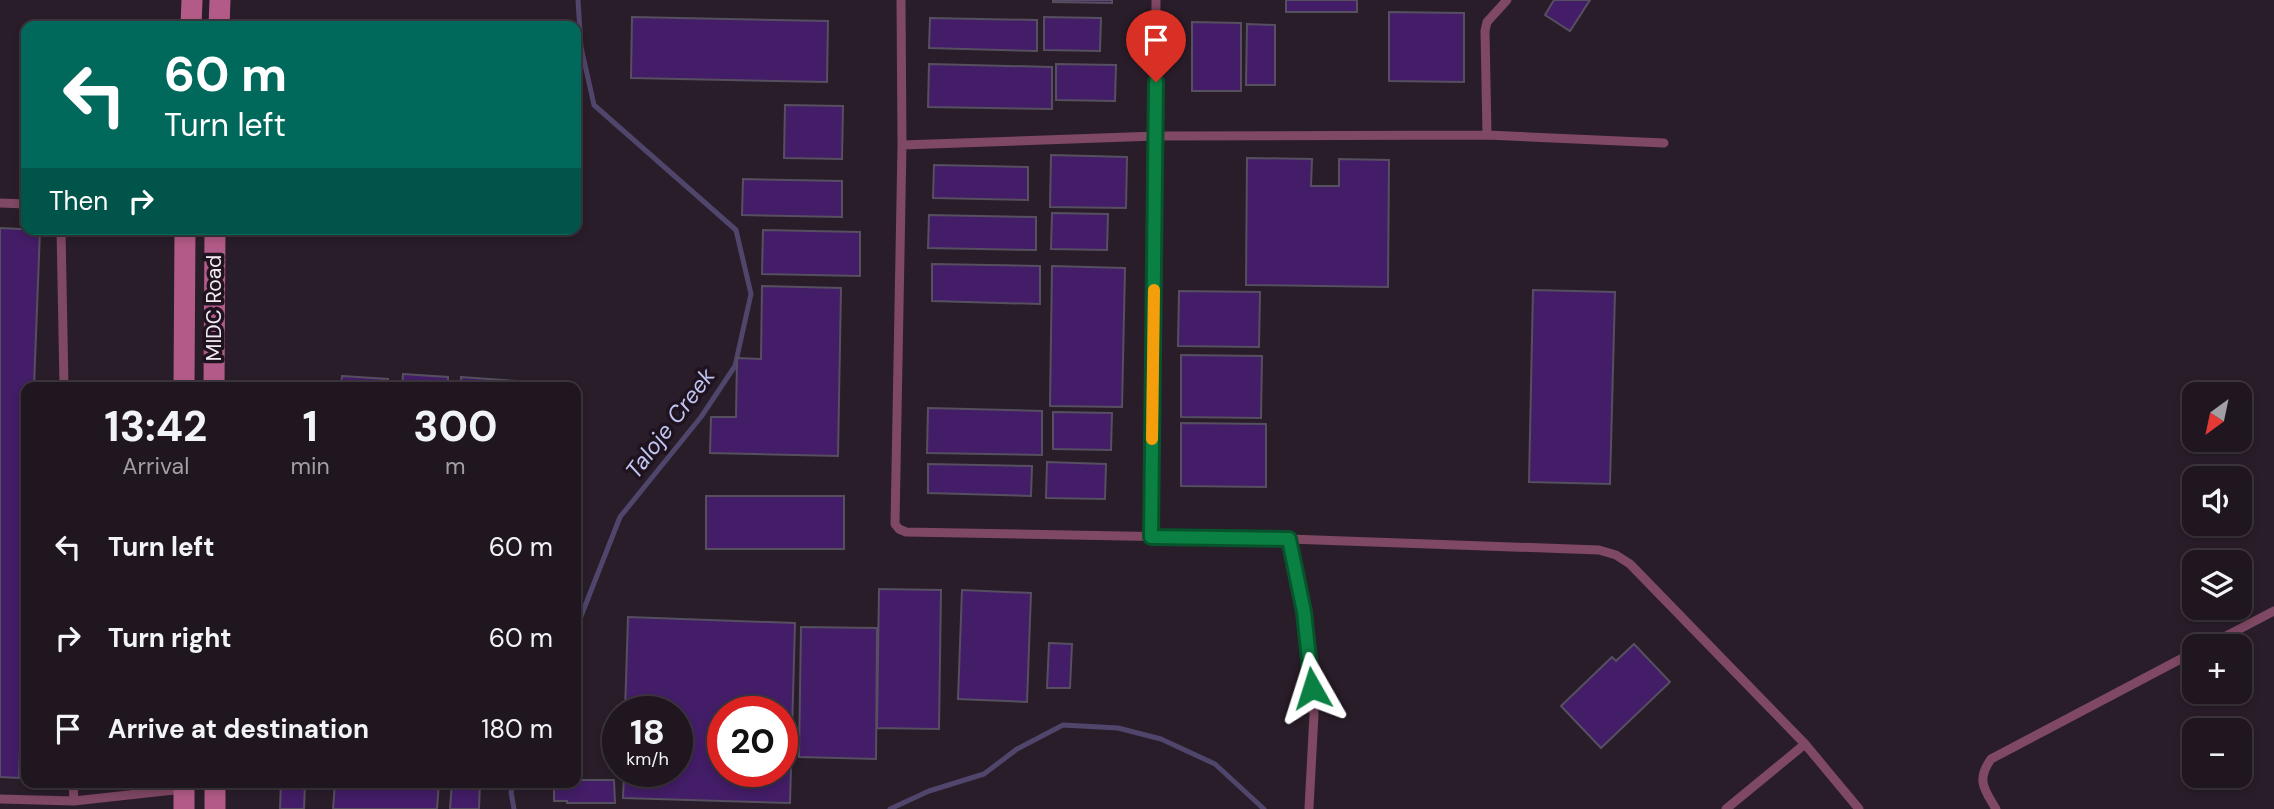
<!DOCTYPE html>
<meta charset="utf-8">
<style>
:root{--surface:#1f161f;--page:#2c232c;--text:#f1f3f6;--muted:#a19fa4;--line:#3c353d}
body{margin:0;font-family:"DM Sans",sans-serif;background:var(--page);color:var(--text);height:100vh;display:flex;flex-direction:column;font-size:26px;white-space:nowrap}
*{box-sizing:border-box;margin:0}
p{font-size:23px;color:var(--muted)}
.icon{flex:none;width:38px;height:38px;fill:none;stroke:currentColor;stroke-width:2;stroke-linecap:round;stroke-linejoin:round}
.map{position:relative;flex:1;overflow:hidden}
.drawer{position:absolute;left:21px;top:382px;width:560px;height:406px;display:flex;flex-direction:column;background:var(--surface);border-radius:14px;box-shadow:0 4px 10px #0003,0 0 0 2px var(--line)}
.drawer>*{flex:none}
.banner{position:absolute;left:21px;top:21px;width:560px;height:214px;border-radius:14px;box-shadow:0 4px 10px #0003,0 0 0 2px var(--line);background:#00695c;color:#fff;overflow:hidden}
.needle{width:46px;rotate:213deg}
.buttons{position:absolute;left:2182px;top:382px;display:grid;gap:14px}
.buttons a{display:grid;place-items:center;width:70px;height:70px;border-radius:14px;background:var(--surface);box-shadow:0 4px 10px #0003,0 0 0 2px var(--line);font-size:35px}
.speed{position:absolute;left:602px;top:696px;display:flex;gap:14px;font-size:35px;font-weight:700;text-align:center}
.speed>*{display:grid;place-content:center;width:91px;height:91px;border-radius:50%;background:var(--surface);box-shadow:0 4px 10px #0003,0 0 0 2px var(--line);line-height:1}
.speed small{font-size:18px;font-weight:400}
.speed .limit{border:10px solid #d22;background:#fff;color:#111}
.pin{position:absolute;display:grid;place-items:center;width:60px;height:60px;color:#fff;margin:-72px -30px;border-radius:50% 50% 50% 0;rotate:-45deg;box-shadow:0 0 7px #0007}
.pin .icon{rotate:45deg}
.me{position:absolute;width:77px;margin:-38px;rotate:354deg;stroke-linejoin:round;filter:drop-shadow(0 0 5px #0008)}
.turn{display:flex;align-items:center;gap:24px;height:147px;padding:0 28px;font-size:32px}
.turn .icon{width:91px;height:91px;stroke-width:2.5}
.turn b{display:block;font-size:49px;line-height:60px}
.then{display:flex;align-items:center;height:66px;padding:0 28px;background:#0003;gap:14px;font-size:26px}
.eta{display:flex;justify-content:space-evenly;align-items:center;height:119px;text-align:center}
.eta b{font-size:42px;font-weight:700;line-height:49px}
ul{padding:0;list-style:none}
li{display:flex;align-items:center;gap:21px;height:91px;padding:0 28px}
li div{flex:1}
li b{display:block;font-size:26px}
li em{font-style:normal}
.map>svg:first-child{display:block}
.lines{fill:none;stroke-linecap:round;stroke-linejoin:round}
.stream{stroke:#50466c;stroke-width:5}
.building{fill:#431d67;stroke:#564f60;stroke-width:2;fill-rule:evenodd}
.lane{stroke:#7f4863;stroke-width:9}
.secondary{stroke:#b35b88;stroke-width:21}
.route-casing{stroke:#07532c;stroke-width:18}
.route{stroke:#0b8043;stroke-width:12}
.slow{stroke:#f59e0b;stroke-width:12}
.labels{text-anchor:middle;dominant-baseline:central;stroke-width:7;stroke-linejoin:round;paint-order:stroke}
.street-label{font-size:21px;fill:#f3eaf3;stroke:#1f131f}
.water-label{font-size:23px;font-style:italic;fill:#c1c5f1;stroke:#1f131f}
</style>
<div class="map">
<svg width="2274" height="809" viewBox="0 0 2274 809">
<rect width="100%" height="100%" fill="#291d29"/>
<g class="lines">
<path class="stream" d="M576 629 620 517 701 417 735 366 751 294 736 230 594 105 581 47 578 0
M514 809 511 792 514 782
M890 809 929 791 984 774 1017 749 1063 725 1118 728 1161 739 1215 764 1264 809"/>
</g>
<path class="building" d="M1053 0H1112V3L1053 2Z
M1286 0H1357V12H1286Z
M1554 0H1590L1570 31 1545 15Z
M1389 12 1464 13V82L1389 81Z
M632 17 828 21 827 82 631 78Z
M1044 17 1101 18 1100 51 1044 50Z
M930 18 1037 20V51L929 48Z
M1192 22 1241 23V91H1192Z
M1247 24 1275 25V85H1246Z
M929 64 1052 67V109L928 107Z
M1056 64 1116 65 1115 101 1056 100Z
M785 105 843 106 842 159 784 158Z
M1051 155 1127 157 1126 208 1050 207Z
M1247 158 1312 159 1311 186H1339V159L1389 160 1388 287 1246 285Z
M934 165 1028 167V200L933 198Z
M743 179 842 181V217L742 215Z
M1052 213 1108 214 1107 250 1051 249Z
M929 215 1036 217V250L928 248Z
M0 228 40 230 34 387H26V590L19 778 0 777Z
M763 230 860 232V276L762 274Z
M932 264 1040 266V304L932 301Z
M1052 266 1125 268 1122 407 1050 406Z
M762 286 841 288 838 456 710 453 711 417H736L737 358 761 359Z
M1533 290 1615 292 1610 484 1529 482Z
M1179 291 1260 292 1259 347 1178 346Z
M1181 355 1262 356 1261 418 1181 417Z
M403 374 448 377V387H402Z
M342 376 388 379V387H341Z
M461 377 516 381 515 387H461Z
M928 408 1042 411V455L927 453Z
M1053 412 1112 413 1111 450 1053 449Z
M1181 423 1266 424V487L1181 486Z
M1047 462 1106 464 1105 499 1046 498Z
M928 464 1032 466 1031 496 928 493Z
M706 496H844V549H706Z
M879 589 941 590 939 729 877 728Z
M962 590 1031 593 1027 702 958 699Z
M628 617 795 623 790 803 623 798 624 772H677V712H625ZM723 712H782V772H723Z
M801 627 877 628 876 759 799 757Z
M1049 643 1072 644 1070 688H1047Z
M1634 644 1670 682 1601 748 1561 706 1612 657 1616 661Z
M576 780H614L615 803H567V801H554V782H576Z
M281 782H305L304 809H280Z
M335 782H439L437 809H333Z
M452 782H480L479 809H450Z"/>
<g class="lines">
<path class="lane" d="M901 0 902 145 895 524 899 529 906 532 1289 539 1599 550 1616 555 1630 564 1805 744 1859 809
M1487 135 1485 31 1487 22 1507 0
M902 145 1156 136 1487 135 1664 143
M0 203 26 204
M61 229 64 387
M1151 537 1156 0
M1289 539 1304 612 1314 714 1309 808
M2207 646 2274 611
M73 782 74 801
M0 799 74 801 183 789
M1726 809 1805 744
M1996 809C1984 789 1976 780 1991 759L2194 652"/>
<path class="secondary" d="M191 26 192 0
M219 26 220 0
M184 387 185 229
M214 387 215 229
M184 809V782
M215 809V782"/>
</g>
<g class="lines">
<g class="route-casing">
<path id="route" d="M1156 82 1151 537 1289 539 1304 612 1312 688"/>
</g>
<use href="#route" class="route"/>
<path class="slow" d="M1152 439 1154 290"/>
</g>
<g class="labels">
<g class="street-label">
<text transform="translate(214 308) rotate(-90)">MIDC Road</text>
</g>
<g class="water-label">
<text transform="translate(670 423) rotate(-53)">Taloje Creek</text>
</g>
</g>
</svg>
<div class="buttons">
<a><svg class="needle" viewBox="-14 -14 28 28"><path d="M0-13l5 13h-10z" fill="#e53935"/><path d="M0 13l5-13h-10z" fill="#a19fa4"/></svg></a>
<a><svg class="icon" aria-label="sound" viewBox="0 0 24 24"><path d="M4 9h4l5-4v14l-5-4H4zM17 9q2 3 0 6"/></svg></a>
<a><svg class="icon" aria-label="layers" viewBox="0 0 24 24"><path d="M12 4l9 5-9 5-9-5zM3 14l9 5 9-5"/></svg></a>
<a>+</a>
<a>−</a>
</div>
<div class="speed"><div>18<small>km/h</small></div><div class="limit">20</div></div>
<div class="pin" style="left:1156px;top:82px;background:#d93025"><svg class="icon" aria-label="arrive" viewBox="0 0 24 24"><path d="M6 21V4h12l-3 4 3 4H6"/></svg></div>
<svg class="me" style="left:1312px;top:688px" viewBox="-20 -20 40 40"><path d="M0-17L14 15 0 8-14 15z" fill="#0b8043" stroke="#fff" stroke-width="4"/></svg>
<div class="banner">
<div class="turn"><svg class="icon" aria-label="left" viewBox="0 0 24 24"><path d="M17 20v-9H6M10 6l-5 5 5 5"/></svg><div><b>60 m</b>Turn left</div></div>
<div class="then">Then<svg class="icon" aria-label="right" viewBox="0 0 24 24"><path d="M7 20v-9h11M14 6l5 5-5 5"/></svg></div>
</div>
<section class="drawer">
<div class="eta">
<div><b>13:42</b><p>Arrival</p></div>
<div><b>1</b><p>min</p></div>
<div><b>300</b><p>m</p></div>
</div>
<ul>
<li><svg class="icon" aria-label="left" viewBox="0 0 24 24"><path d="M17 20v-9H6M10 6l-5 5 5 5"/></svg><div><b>Turn left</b></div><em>60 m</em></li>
<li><svg class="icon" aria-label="right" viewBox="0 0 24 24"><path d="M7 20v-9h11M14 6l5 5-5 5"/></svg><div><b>Turn right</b></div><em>60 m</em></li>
<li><svg class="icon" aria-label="arrive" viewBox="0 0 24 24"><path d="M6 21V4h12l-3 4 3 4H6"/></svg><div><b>Arrive at destination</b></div><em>180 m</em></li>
</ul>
</section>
</div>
